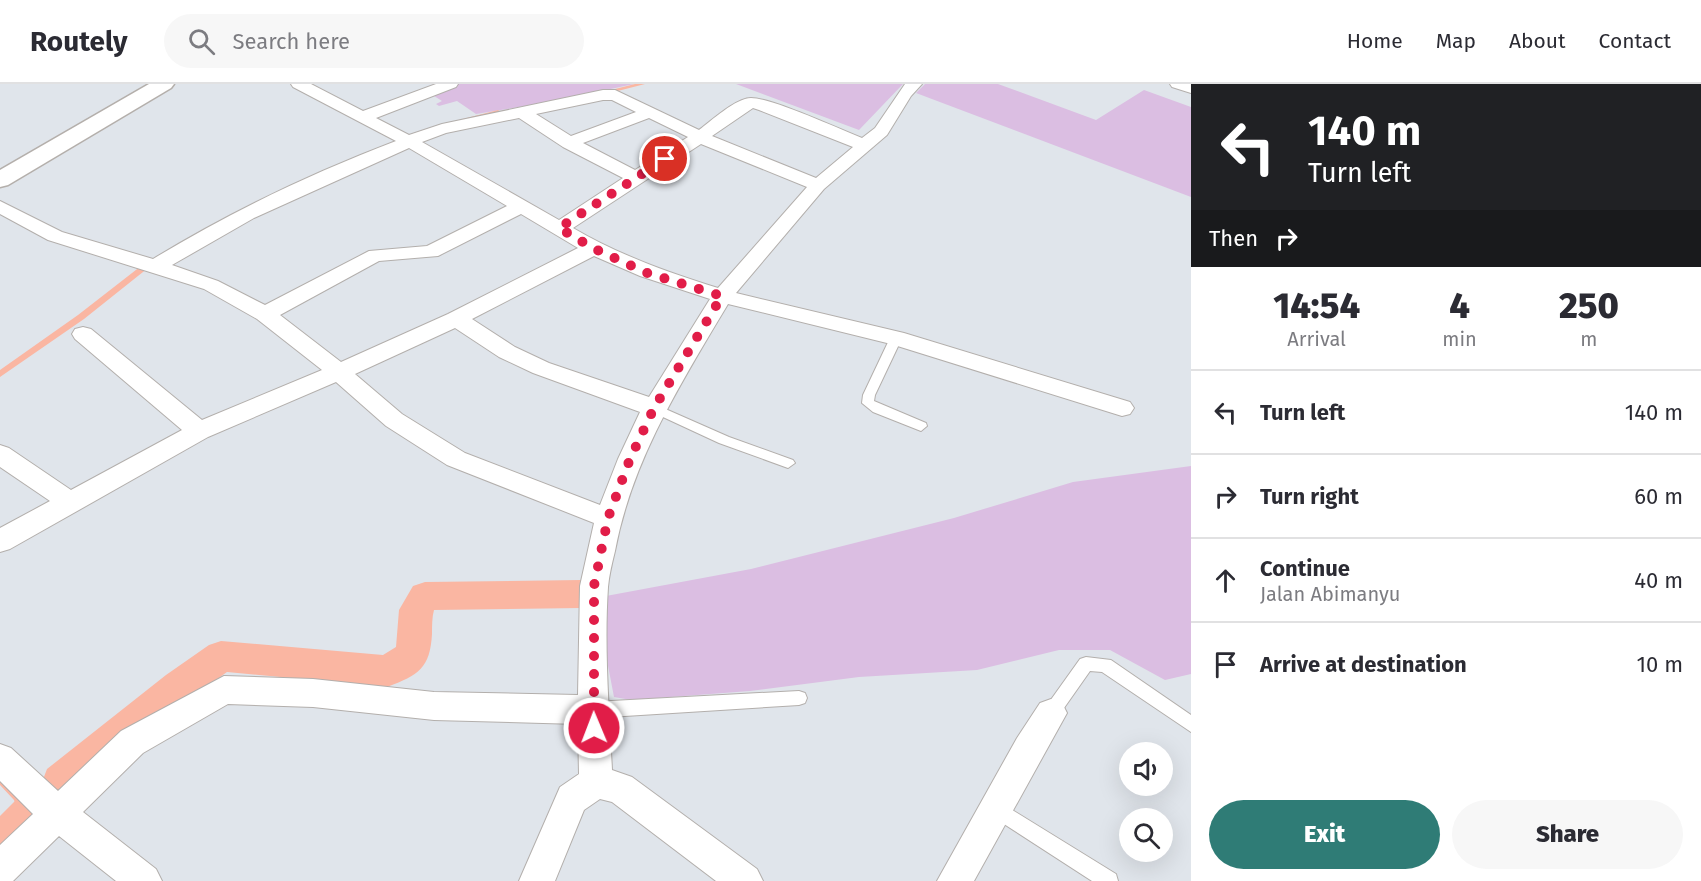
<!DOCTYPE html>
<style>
:root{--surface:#fff;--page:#f7f7f7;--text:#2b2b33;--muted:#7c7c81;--line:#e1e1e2;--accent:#2f7c76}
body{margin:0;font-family:"Fira Sans",sans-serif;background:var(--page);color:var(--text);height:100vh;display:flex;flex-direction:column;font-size:22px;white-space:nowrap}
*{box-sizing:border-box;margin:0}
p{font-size:20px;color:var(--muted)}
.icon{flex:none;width:33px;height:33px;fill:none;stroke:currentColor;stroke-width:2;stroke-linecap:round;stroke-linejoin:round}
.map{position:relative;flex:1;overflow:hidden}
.sheet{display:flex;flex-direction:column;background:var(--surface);width:510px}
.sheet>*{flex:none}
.hud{background:#202124;color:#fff;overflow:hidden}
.controls{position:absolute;left:1119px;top:658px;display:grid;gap:12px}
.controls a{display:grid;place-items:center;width:54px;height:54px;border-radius:50%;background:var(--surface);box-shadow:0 6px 24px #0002;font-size:30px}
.pin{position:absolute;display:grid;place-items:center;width:51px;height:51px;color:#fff;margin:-26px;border:3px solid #fff;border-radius:50%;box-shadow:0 2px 6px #0007}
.me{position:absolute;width:66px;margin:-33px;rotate:359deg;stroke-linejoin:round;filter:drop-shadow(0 0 4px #0008)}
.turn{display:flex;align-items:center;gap:21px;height:126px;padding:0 18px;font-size:27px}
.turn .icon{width:78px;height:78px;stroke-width:2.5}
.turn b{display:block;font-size:42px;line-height:51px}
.then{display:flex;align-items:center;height:57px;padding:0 18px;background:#0003;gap:12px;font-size:22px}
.eta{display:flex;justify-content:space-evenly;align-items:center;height:102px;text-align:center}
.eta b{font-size:36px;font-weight:800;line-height:42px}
.button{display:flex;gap:12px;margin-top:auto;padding:12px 18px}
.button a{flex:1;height:69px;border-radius:36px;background:var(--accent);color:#fff;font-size:24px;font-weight:800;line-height:69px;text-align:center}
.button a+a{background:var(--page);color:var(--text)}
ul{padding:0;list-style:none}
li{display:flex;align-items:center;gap:18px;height:84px;padding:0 18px;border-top:2px solid var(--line)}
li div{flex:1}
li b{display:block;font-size:22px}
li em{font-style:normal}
header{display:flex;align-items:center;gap:36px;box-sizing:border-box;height:84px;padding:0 30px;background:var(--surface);border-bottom:2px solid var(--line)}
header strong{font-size:28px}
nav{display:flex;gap:33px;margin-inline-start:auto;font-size:21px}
.search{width:420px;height:54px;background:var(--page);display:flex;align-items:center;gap:15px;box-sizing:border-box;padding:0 21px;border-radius:33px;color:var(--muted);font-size:22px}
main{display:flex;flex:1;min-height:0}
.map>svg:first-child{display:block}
.green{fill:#dbbee2}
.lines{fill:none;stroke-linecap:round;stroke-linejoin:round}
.stream{fill:#fab6a2;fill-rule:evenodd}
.canal{fill:#fab6a2;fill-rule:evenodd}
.service-casing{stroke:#b3afac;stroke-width:2}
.minor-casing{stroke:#b3afac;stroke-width:2}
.secondary-casing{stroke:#b4afab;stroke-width:3}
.service{fill:#fff;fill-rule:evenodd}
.minor{fill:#fff;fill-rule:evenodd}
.secondary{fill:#fff;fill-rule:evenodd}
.route{stroke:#e11d48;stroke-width:10;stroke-dasharray:0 18}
</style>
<header>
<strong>Routely</strong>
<div class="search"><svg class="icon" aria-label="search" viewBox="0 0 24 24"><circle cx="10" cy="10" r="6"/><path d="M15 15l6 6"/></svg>Search here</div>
<nav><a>Home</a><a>Map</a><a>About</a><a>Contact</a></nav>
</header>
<main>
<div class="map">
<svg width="1191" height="797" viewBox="0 0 1191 797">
<rect width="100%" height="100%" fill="#e0e5eb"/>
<path class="green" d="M457 0H634L550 18 476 30 457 17 439 22 436 20 442 17 431 10Z
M736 0H903L859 46Z
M925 0H998L1096 36 1144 6 1191 23V113L916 9Z
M1191 382V590L1165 596 1110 566H1059L977 586 859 593 750 607 631 616 614 613 605 566 606 512 751 485 954 434 1073 398Z"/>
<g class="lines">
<path class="stream" d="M635 0H645L606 10 603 8Z
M498 26 501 28 500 29 462 38 459 36Z
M141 182H144L148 184 84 235 0 293V286L78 231Z
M0 687 4 689 23 709 32 735 30 739 26 741 22 739 14 716 0 701Z"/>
<path class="canal" d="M581 496 593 500 598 510 593 520 581 524 434 526C432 533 432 542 432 550 430 584 419 591 387 603L227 588 192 613 75 711 61 717 47 711 42 698 47 685 166 591 209 561 221 557 383 571 396 563 399 526 413 502 425 498Z
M34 706 48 712 54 726C44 749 23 772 0 781V732L20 712Z"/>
<g class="service-casing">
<path id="service" d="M896 250 902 254 875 311 874 317 926 339 927 342 921 347 873 328 862 319 863 311 890 254Z
M654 320 729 353 793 376 795 379 788 384 719 359 650 327 648 324Z
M1086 573 1111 576 1191 631V648L1102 588 1090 587 1057 634 1051 637 1045 634 1043 629 1045 624 1080 575Z
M799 607 805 609 807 614 805 619 799 621 593 634 587 631 585 626 587 621 593 618Z
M996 716 1116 790 1118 797H1092L990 731 987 725 990 719Z"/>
</g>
<g class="minor-casing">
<path id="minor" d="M291 0H311L363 27 436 0H458L456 3 376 34 409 51 442 40 603 6H615L699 46C711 37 736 14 751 14 772 14 839 45 862 54L875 44 905 0H922L911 12 887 51 824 105 736 209 904 249 1130 318 1134 324 1130 330 1122 332 891 260 728 220C681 299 632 376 615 467 612 479 609 491 608 503 604 563 609 626 612 686L632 693 757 785 763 797H716L612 718 600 715 584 726 555 797H519L560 703 579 690 578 640 434 636 313 623 228 620 143 669 83 728 156 785 162 797H116L59 752 13 797H0V761L33 730 0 697V660L11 664 58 707 121 647 224 592 313 595 434 608 578 611 580 502 594 439 447 381 386 342 336 298 208 353 10 465 0 468V444L50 417 0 383V361L9 364 71 406 182 346 75 255 72 250 75 245 83 243 91 245 202 336 322 286 257 235 204 205 48 156 0 130V117L62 148 153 175C230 128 312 89 396 57L293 3ZM603 16H612L636 28 571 52 536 30ZM753 24 759 26 853 63 816 94 712 52ZM519 34 563 63 623 94 559 136 422 58 446 49ZM649 34 688 53 635 86 583 59ZM701 60 807 103 718 204C667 188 619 171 573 144ZM409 64 507 122 427 162 369 167 265 221 218 197 172 181 254 134ZM521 130 578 164 448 230 341 278 280 231 379 177 438 172ZM594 172 640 192 710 215 649 313 549 279 515 263 472 235ZM455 244 499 273 533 289 640 328 618 375 600 421 465 369 402 330 355 290Z
M1170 0H1191V9L1172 3Z
M1051 615 1062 619 1067 629 974 797H937L1017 654 1040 619Z"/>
</g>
<g class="secondary-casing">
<path id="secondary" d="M149 0H174L171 4 8 101 0 103V86Z"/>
</g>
<use href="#service" class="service"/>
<use href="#minor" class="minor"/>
<use href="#secondary" class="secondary"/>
</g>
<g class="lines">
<path class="route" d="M594 644V502L608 434 630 375 654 324 722 212 647 189 593 164 559 144 665 75"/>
</g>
</svg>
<div class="controls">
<a><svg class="icon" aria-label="sound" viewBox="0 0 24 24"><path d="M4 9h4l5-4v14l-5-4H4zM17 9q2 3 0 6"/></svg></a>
<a><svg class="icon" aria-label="search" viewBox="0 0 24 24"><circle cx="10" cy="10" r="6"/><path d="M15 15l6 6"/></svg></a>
</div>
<div class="pin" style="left:665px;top:75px;background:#d93025"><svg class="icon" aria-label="arrive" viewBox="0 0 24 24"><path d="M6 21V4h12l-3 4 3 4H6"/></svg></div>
<svg class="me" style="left:594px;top:644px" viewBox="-20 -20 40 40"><circle r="17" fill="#e11d48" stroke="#fff" stroke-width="3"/><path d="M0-11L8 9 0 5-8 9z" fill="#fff"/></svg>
</div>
<section class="sheet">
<div class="hud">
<div class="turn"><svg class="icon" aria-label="left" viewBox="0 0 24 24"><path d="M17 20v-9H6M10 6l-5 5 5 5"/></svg><div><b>140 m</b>Turn left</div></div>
<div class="then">Then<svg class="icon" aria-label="right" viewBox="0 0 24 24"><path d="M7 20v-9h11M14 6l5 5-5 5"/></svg></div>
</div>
<div class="eta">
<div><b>14:54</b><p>Arrival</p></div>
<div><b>4</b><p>min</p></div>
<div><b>250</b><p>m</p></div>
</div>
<ul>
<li><svg class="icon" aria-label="left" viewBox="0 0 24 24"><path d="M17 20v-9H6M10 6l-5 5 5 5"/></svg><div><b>Turn left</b></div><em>140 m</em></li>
<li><svg class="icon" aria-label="right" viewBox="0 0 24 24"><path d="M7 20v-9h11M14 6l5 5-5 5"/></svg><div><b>Turn right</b></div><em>60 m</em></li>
<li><svg class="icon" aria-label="ahead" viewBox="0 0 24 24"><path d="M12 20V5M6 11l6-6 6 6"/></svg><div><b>Continue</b><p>Jalan Abimanyu</p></div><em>40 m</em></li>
<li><svg class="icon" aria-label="arrive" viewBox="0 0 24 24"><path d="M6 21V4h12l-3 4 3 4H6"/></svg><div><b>Arrive at destination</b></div><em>10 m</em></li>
</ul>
<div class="button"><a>Exit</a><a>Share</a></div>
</section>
</main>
